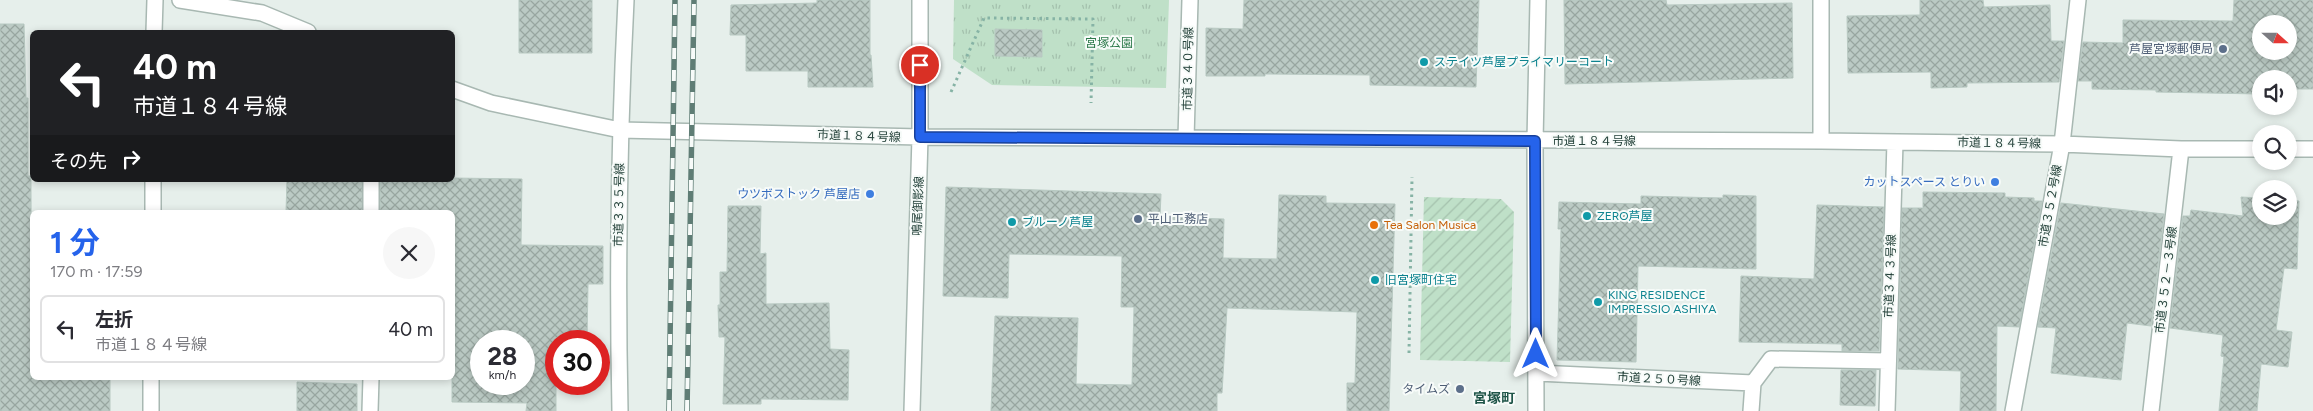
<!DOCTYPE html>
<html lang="ja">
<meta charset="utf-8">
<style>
:root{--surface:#fff;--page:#f7f7f7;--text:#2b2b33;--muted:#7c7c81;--line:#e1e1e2;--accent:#2563eb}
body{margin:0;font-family:Figtree,"Noto Sans JP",sans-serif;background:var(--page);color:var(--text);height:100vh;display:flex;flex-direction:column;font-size:19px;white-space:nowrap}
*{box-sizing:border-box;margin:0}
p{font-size:16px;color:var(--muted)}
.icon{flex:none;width:28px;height:28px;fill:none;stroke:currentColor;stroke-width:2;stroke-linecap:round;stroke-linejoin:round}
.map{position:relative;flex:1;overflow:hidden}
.panel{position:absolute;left:30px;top:210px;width:425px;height:170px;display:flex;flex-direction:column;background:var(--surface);border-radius:8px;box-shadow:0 2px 8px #0003}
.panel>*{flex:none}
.top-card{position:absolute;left:30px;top:30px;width:425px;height:152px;border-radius:8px;box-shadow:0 2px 8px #0003;background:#202124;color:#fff;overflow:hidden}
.needle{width:32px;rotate:111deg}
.tools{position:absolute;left:2252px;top:15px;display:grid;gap:10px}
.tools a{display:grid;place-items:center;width:45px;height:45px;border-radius:50%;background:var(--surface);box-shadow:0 2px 8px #0003;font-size:25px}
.speed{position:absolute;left:470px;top:330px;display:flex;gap:10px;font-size:25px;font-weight:700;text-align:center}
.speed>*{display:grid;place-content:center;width:65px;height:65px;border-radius:50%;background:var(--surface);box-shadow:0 2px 8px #0003;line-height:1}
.speed small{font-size:12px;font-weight:400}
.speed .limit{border:8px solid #d22;background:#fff;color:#111}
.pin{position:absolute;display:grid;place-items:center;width:42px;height:42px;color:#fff;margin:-21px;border:2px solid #fff;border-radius:50%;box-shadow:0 1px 5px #0007}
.me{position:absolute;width:55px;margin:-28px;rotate:0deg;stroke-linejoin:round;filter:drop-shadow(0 0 4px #0008)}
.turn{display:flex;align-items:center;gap:18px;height:105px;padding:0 20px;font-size:22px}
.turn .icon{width:65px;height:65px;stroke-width:2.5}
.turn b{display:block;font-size:35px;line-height:42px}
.then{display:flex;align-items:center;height:48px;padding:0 20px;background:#0003;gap:10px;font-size:19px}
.round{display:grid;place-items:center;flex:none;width:52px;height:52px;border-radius:26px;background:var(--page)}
.headline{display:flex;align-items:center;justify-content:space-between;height:85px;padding:0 20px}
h1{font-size:30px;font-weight:700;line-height:38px;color:var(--accent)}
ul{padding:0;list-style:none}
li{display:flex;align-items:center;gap:15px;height:68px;margin:0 10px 8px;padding:0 10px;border:2px solid var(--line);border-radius:8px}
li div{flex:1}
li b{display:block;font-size:19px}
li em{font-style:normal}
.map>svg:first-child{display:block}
.grass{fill:url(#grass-tufts)}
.garden{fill:url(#garden-furrows)}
.building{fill:url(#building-cross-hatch);stroke:#b8c9c2;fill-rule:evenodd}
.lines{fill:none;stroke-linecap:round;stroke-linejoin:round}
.minor-casing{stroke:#a8b8b2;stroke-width:18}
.path{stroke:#86b3a5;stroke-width:3;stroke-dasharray:2.5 4;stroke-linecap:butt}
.minor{stroke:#fff;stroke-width:15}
.rail-casing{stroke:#5f7d75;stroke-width:5.5}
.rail{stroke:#f7fbf9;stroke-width:4;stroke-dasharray:11;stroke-linecap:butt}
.route-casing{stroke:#184099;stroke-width:12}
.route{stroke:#2563eb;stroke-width:9}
.service-dot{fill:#5c6f8a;stroke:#f7fbf9;stroke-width:2}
.culture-dot{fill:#0f9aa8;stroke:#f7fbf9;stroke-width:2}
.shop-dot{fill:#3f7fe0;stroke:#f7fbf9;stroke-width:2}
.food-dot{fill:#e8710a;stroke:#f7fbf9;stroke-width:2}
.labels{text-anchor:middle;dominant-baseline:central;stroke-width:4;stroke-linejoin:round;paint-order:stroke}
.park-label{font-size:12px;fill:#2d7a4b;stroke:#f7fbf9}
.service-label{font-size:12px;fill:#4e5e75;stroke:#f7fbf9;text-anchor:end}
.culture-label{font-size:12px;fill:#0d838f;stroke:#f7fbf9;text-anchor:start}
.street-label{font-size:12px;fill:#24423a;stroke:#f7fbf9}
.shop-label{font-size:12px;fill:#366cbe;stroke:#f7fbf9;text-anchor:end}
.food-label{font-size:12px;fill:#c56008;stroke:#f7fbf9;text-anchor:start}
.neighbourhood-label{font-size:14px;font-weight:bold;fill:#1f5548;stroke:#f7fbf9}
</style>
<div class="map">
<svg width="2313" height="411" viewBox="0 0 2313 411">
<defs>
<pattern id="grass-tufts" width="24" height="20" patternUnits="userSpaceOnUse" patternTransform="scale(1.25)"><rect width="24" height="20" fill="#bfe0c8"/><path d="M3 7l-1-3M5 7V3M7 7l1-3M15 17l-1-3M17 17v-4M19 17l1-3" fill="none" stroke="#a4c1ad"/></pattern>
<pattern id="garden-furrows" width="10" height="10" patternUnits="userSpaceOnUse" patternTransform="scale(1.25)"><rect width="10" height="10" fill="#bfe0c8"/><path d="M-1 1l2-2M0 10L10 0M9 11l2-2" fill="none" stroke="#a4c1ad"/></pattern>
<pattern id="building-cross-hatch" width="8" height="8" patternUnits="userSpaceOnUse" patternTransform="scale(1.25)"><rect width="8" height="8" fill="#bbcac4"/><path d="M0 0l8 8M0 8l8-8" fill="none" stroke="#98a6a0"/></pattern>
</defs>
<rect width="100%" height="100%" fill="#e6efeb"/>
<path class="grass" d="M954 0H1169L1166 88 992 85 953 59Z"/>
<path class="garden" d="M1424 197 1501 199 1514 212 1510 362 1420 360Z"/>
<path class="building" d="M519 0H592V53H519Z
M817 0H870V55H871L873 87H808V71H746V35H730L731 5 817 3Z
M1244 0H1479L1476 87 1370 85V75L1265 74V76H1206V28L1243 29Z
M1564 0H1666L1667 5 1792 3 1793 78 1565 84Z
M1920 0H1983L1984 7 2050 5 2051 41H2064L2059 82 1967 83V87L1931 88V72L1848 73 1847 16 1920 15Z
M2234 0H2313V89H2289V79H2261L2259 94 2156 92V90L2092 89V81H2078L2083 42 2123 43V20L2233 21ZM2261 24H2289V51H2261Z
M0 24H24L26 98H28V176H31V193L32 378H110V411H0Z
M995 29 1042 30V57L995 56Z
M452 178 522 179 521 245 603 246V284H588L587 339 556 338V411H526L527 403 452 402V212H380V180H452ZM481 341H524V384H481Z
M287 180H362V212H286Z
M946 187 1161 194 1160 217 1224 219 1223 258 1277 259 1279 195 1326 196V203L1395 204 1389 411H1347V383H1355L1357 312 1227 308 1222 393H1217V411H991L995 316 1078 318 1076 384 1132 385 1134 307H1121L1122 256 1009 254 1008 298 943 296Z
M1923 192 2005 193V197L2034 198V201H2042L2019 327 1997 326 1996 411H1960L1961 371 1898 369 1902 208H1923Z
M1723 195 1756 196V269L1638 266 1636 362 1557 360 1561 229H1558L1559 202 1641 204V196L1723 198Z
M2241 197 2261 198V216H2289V200L2299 201 2297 269 2284 268 2276 330 2292 332 2288 367 2261 364 2257 411H2219L2224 357 2221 356 2223 335 2170 328 2183 216H2190L2191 210 2243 216Z
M2061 203 2164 214 2151 326 2127 323 2121 380 2051 373 2056 328 2038 327Z
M1817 205 1884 207 1879 351H1842V344L1739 342 1741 276 1814 279Z
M728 206H761L760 254 766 253V304L829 303 830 349 849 350 848 400 761 399V404H723L725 337H719L718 305H720V272H727Z
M1841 370H1876L1875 406 1840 405Z
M297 382 357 384V411H297Z"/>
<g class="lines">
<g class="minor-casing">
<path id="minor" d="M180 0 262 13 308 32
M154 32 155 0
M452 89 491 103 620 130 920 137 1821 141 2062 144 2181 149H2261
M1186 138 1190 0
M1821 141V0
M2289 149H2313
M153 212V180
M371 212V180
M1537 373 1753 383 1751 411
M1753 383 1771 359 1887 361
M151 411V378
M370 411 371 378
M620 411C617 274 619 137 626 0
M912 411 920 137V0
M1536 411 1535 141 1538 0
M1887 411 1895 142
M2013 411 2062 144 2078 0
M2151 411 2181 149"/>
</g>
<path class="path" d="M951 92 984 18 1093 19 1091 103
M1409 353 1412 177"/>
<use href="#minor" class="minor"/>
<g class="rail-casing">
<path id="rail" d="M669 411 675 0
M687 411 694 0"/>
</g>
<use href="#rail" class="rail"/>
</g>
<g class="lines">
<g class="route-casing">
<path id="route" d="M920 65V137L1535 141 1536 354"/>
</g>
<use href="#route" class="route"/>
</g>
<g class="service-dot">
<circle cx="2223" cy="49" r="5"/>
<circle cx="1138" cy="219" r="5"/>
<circle cx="1460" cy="389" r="5"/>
</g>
<g class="culture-dot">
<circle cx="1424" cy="62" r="5"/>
<circle cx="1587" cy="216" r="5"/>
<circle cx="1012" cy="222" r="5"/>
<circle cx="1375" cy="280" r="5"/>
<circle cx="1598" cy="302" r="5"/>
</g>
<g class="shop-dot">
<circle cx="1995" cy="182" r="5"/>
<circle cx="870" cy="194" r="5"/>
</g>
<circle class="food-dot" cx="1374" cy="225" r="5"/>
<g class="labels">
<g class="park-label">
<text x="1109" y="43">宮塚公園</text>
</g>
<g class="service-label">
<text x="2213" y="49">芦屋宮塚郵便局</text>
<text x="1148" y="219" text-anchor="start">平山工務店</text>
<text x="1450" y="389">タイムズ</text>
</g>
<g class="culture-label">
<text x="1434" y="62">ステイツ芦屋プライマリーコート</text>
<text x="1597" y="216">ZERO芦屋</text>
<text x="1022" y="222">ブルーノ芦屋</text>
<text x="1385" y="280">旧宮塚町住宅</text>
<text x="1608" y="295">KING RESIDENCE<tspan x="1608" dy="14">IMPRESSIO ASHIYA</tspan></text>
</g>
<g class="street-label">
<text transform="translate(1188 69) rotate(-89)">市道３４０号線</text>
<text transform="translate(859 136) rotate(2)">市道１８４号線</text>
<text x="1594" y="141">市道１８４号線</text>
<text transform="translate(1999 143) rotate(1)">市道１８４号線</text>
<text transform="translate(619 205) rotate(-89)">市道３３５号線</text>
<text transform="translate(918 206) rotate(-88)">鳴尾御影線</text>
<text transform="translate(2050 206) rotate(-80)">市道３５２号線</text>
<text transform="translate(1890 276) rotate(-88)">市道３４３号線</text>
<text transform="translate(2166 280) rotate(-83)">市道３５２－３号線</text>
<text transform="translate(1659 379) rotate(3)">市道２５０号線</text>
</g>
<g class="shop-label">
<text x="1985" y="182">カットスペース とりい</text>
<text x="860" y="194">ウツボストック 芦屋店</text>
</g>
<g class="food-label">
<text x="1384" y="225">Tea Salon Musica</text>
</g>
<g class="neighbourhood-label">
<text x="1494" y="398">宮塚町</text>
</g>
</g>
</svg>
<div class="tools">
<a><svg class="needle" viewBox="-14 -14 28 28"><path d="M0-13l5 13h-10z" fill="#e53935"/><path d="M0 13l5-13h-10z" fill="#7c7c81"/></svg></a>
<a><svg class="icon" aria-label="sound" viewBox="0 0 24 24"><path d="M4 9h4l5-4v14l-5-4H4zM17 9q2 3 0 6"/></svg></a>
<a><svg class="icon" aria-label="search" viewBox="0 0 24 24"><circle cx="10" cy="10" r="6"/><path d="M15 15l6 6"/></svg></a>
<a><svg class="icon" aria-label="layers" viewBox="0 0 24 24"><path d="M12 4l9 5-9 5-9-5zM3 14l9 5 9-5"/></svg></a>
</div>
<div class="speed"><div>28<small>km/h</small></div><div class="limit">30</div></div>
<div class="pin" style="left:920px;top:65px;background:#d93025"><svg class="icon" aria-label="arrive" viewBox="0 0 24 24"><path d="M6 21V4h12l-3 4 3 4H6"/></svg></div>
<svg class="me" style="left:1536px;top:354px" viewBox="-20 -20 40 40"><path d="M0-17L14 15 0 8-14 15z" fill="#2563eb" stroke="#fff" stroke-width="4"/></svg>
<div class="top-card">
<div class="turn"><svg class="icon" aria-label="left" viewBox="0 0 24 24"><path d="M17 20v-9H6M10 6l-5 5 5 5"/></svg><div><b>40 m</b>市道１８４号線</div></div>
<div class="then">その先<svg class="icon" aria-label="right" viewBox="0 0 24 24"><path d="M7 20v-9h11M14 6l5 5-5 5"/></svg></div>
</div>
<section class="panel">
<div class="headline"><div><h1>1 分</h1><p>170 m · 17:59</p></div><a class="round"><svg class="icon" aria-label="close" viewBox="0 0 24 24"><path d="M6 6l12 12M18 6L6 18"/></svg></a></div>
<ul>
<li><svg class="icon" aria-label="left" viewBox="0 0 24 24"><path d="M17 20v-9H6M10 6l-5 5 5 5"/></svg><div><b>左折</b><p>市道１８４号線</p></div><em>40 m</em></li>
</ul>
</section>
</div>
